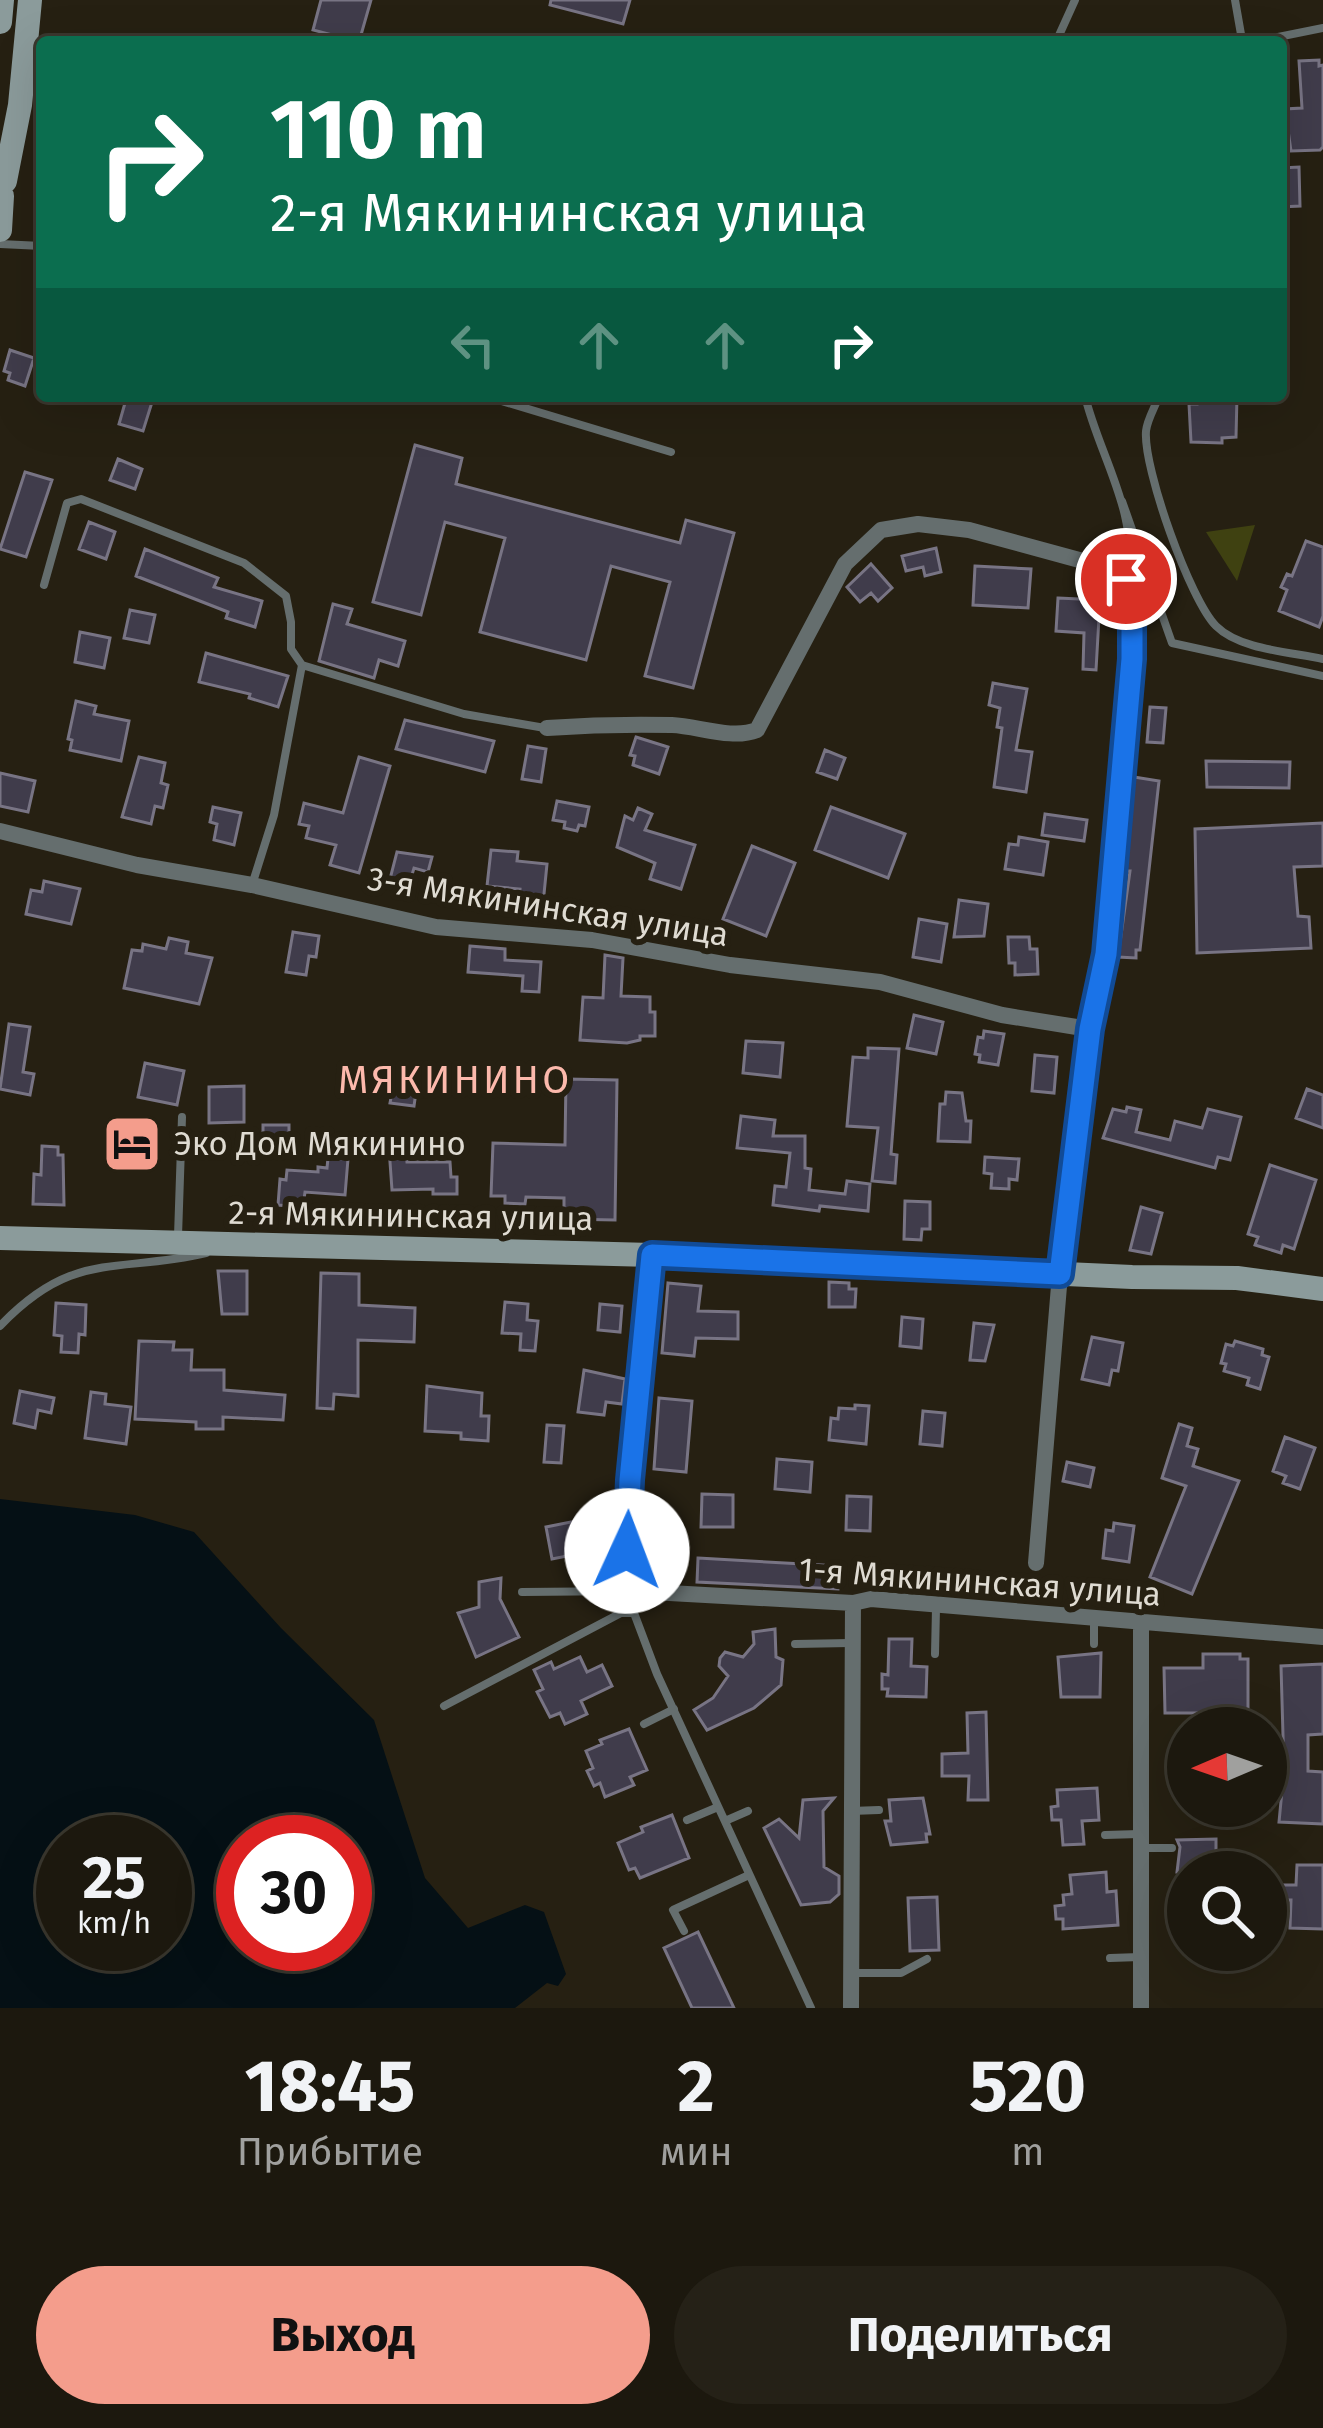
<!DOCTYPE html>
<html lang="ru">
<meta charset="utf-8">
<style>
:root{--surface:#1c180e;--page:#252117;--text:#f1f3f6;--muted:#a0a09e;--line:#3a372e;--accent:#f49d8c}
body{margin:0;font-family:"Fira Sans",sans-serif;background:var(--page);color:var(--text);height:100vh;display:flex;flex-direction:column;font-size:45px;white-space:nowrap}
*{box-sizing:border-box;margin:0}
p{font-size:39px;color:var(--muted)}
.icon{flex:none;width:66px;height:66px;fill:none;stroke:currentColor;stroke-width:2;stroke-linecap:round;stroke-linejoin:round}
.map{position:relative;height:2008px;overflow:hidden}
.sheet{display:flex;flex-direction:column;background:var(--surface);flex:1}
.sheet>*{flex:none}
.guide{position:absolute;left:36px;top:36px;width:1251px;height:366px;border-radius:12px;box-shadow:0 12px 48px #0002,0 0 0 3px var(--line);background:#0b6e4f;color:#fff;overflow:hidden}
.needle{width:78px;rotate:268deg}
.tools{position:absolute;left:1167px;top:1707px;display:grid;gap:24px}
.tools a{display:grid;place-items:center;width:120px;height:120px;border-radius:50%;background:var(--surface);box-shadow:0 12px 48px #0002,0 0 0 3px var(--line);font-size:60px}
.speed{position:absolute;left:36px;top:1815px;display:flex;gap:24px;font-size:60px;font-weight:700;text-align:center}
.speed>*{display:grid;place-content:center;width:156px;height:156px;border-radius:50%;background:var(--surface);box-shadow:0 12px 48px #0002,0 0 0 3px var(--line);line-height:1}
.speed small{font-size:30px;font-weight:400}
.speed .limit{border:18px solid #d22;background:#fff;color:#111}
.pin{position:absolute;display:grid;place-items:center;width:102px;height:102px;color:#fff;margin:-51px;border:6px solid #fff;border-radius:50%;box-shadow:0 3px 12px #0007}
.me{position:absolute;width:132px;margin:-66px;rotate:2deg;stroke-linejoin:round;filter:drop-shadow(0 0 9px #0008)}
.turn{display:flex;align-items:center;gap:42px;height:252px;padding:0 36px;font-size:54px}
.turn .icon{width:156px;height:156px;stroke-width:2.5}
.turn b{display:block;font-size:84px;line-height:102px}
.lanes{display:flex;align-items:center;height:114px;padding:0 36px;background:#0003;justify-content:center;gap:60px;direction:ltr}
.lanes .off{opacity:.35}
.eta{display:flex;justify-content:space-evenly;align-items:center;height:204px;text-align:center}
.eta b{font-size:72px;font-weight:700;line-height:84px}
.action{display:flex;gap:24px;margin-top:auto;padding:24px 36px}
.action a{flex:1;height:138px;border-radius:72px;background:var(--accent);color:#111;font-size:48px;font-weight:700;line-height:138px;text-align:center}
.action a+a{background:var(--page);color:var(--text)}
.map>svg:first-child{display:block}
.green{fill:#3f4111}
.water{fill:#051015;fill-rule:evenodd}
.building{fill:#403c4b;stroke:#787484;stroke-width:3}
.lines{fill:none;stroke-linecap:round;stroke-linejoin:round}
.lane{stroke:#656e6e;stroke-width:8}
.street{stroke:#656e6e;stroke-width:16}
.secondary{stroke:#8b9b9b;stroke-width:24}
.route-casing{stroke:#114b97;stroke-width:30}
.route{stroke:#1a73e8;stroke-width:21}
.labels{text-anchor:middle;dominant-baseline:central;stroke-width:12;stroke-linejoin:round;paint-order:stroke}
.street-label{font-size:33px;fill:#dfdbd2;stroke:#262012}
.poi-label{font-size:33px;fill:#dfdbd2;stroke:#262012;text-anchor:start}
.quarter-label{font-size:39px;letter-spacing:3px;fill:#fcb9ac;stroke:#262012}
</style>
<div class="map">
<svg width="1323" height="2008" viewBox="0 0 1323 2008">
<rect width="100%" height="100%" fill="#262012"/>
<path class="green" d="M1255 525 1237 581 1206 532Z"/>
<path class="water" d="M0 1499 135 1515 194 1532 281 1628 374 1720 425 1878 468 1928 525 1905 544 1912 566 1974 558 1986 547 1983 515 2008H0ZM63 1842H165V1944H63ZM243 1842H345V1944H243Z"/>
<path class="building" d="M321 0H371L359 42 313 30Z
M551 0H630L623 24 550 5Z
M1319 60V66L1323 65V147L1320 150 1291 151 1285 109 1302 108 1299 61Z
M1299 167 1300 206 1281 207V168Z
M10 350 34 358 25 386 8 380 10 373 4 371Z
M127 396 153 399 143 431 119 424Z
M1197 396H1237L1236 437 1222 438V443L1191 442 1189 404H1197Z
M415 445 462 458 456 484 680 543 686 520 734 533 693 688 645 676 670 582 611 566 586 660 480 632 505 538 445 522 421 615 373 602Z
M118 459 142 469 135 489 110 480Z
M25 472 52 480 26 557 0 549Z
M89 522 115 532 106 559 79 549Z
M1306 541 1323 547V616L1319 627 1279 611 1287 590 1281 587 1287 574 1292 576Z
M936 548 941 572 925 576 923 567 906 571 902 556Z
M145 549 218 578 214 587 262 601 255 627 226 618 228 612 136 576Z
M871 564 892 588 878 601 871 593 860 602 847 587Z
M975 566 1031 569 1028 608 973 605Z
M1058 598 1100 600 1096 670 1083 669 1084 633 1056 631Z
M333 604 352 609 347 624 405 641 398 666 379 660 374 678 319 661Z
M130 610 155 615 149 643 124 638Z
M80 632 110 638 104 668 75 662Z
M206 653 288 676 278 707 249 698 250 694 199 682Z
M993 683 1027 689 1016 750 1032 752 1026 792 994 787 1002 728 997 727 1000 708 989 705Z
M76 701 96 706 94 714 129 721 121 761 70 750 72 740 68 739Z
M1150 707 1166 708 1163 743 1147 742Z
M405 720 494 741 485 772 396 749Z
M636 737 668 747 659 774 633 765 635 756 630 755Z
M528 746 546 749 541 782 522 779Z
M825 750 845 758 837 779 817 772Z
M139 757 165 763 161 783 168 785 163 808 155 806 151 824 122 817Z
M359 757 390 766 359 873 330 865 336 845 306 838 309 826 299 824 304 803 343 813Z
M1206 761 1290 762 1289 788 1207 787Z
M0 773 35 781 28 812 0 806Z
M1134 777 1159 781 1140 950H1136V958L1118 957 1130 871H1126Z
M557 801 589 807 585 826 579 825 577 831 564 828 565 822 553 820Z
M213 807 241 813 234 845 214 840 217 824 210 822Z
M831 807 905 834 888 878 815 850Z
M638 808 652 814 645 830 695 845 681 889 650 879 655 863 617 847 625 816 633 820Z
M1045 814 1087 820 1084 841 1042 835Z
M1323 823V866L1294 867 1298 916 1309 917 1311 948 1197 953 1195 829Z
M1019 837 1048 842 1043 875 1005 869 1009 844 1018 845Z
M752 846 795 863 766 936 723 919Z
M491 850 518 852 517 861 547 864 543 904 519 902 520 889 487 886Z
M397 852 432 857 428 872 414 868 408 888 389 883Z
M44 881 80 889 71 924 26 914 31 890 42 892Z
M959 900 988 904 984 936 954 937Z
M919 919 947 924 941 962 913 957Z
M293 932 319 936 316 957 309 956 306 975 286 972Z
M1008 937H1029L1030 949H1037L1038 974 1015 975V963H1009Z
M169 938 188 942 186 953 212 958 199 1004 124 988 132 950 142 951 143 944 166 949Z
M470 946 505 949V960L541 962 539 992 522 991 523 976 468 972Z
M605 955 623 958 621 996 650 997V1012H655V1036H640V1040L627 1043 580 1040 583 997 603 998Z
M914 1015 943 1022 936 1054 907 1048Z
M9 1024 30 1027 23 1072 34 1074 30 1095 0 1089Z
M984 1031 1004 1034 998 1065 979 1062 980 1055 975 1054 978 1037 983 1038Z
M746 1041 783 1043 780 1077 743 1073Z
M868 1048 899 1049 891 1154 897 1155 895 1183 872 1181 878 1128 847 1126 853 1057 868 1058Z
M1035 1055 1057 1057 1054 1093 1032 1091Z
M145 1063 184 1071 177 1105 138 1097Z
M566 1079 617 1080 615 1220 564 1219V1198L526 1197 525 1204 505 1203V1196H491L493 1143 565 1145Z
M394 1082 417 1085 414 1106 390 1103Z
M244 1086V1122L209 1123V1087Z
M1307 1089 1323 1095V1128L1296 1118Z
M946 1092 962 1093 966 1121H971L970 1142 938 1141 940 1104H945Z
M1127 1107 1141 1110 1136 1132 1170 1140 1175 1121 1202 1128 1208 1109 1241 1117 1230 1160 1218 1157 1215 1168 1103 1138 1113 1109 1126 1112Z
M741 1116 775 1120 773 1136H805V1168L811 1169 809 1190 845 1194 847 1181 870 1184 868 1211 820 1206 819 1211 773 1205 775 1186 786 1187 790 1153 737 1148Z
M116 1124 155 1131 148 1165 109 1158Z
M263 1125H289V1151H263Z
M42 1146 58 1147V1155H63L64 1205 33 1204 34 1174 41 1175Z
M389 1148H406L407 1162H450L451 1177H457V1194H433V1189L392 1190Z
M985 1157 1019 1159 1017 1180 1009 1179V1189L991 1188 992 1174 984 1173Z
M328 1158 348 1159 345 1195 305 1192 303 1207 278 1205 280 1179 286 1180 287 1170 318 1172V1167L327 1168Z
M1270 1165 1316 1180 1294 1249 1283 1245 1281 1253 1255 1245 1258 1237 1248 1234Z
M905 1201 930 1202V1229H922L921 1240 904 1239Z
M1141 1207 1162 1213 1151 1254 1130 1250Z
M218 1271H247V1314H222Z
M321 1273 359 1274V1305L415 1308 414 1342 358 1340V1396L334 1394 333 1409 317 1408Z
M829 1282 849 1283V1289H856L855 1307H829Z
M668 1283 701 1286 698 1311 738 1312V1339L696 1338 694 1356 662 1353Z
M505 1302 528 1304 527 1320 538 1321 535 1351 520 1350 521 1334 502 1333Z
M56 1303 86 1305 85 1335 79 1334 78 1353 61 1352 62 1336 54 1335Z
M600 1304 622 1306 620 1332 598 1330Z
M902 1317 923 1319 921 1348 900 1346Z
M974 1323 994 1325 985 1361 970 1360Z
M1092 1337 1123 1343 1118 1371 1112 1370 1109 1385 1082 1379Z
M139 1341 174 1342 173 1350H192L191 1370H224V1390L285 1395 283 1420 223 1417V1429H196V1422L135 1419Z
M1235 1341 1263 1349 1262 1355 1269 1357 1260 1389 1247 1385 1249 1378 1224 1371 1226 1364 1221 1363 1226 1344 1233 1346Z
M584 1370 625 1379 622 1404 606 1402 604 1415 578 1412Z
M427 1386 482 1393 481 1416H489L488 1441 461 1439V1433L425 1431Z
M20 1391 54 1398 51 1413 38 1410 35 1428 14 1423Z
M91 1392 106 1394 105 1404 131 1407 126 1444 85 1438Z
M659 1398 692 1401 686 1472 654 1469Z
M855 1405 869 1406 866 1444 829 1440 831 1418 838 1419 839 1408 855 1409Z
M923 1411 945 1413 942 1446 920 1444Z
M1179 1424 1192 1428 1187 1446 1198 1449 1193 1466 1239 1481 1192 1594 1150 1577 1186 1486 1162 1478Z
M547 1425 564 1426 561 1463 544 1462Z
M1285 1437 1315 1448 1300 1489 1283 1483 1286 1476 1273 1471Z
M777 1459 812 1462 810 1492 775 1489Z
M1067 1462 1094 1468 1090 1487 1063 1481Z
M702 1494 733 1495V1527H701Z
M847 1496 871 1497 870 1531 846 1530Z
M641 1509 663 1510 661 1536 641 1535Z
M576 1521 582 1553 552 1559 546 1527Z
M1114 1523 1134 1526 1129 1562 1103 1558 1106 1530 1113 1531Z
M610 1541 616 1576 597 1579 591 1545Z
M698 1558 839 1566 838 1589 697 1582Z
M501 1578 500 1599 519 1637 476 1657 458 1613 479 1607V1582Z
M775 1629 776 1657 783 1660 781 1685 754 1708 707 1730 694 1710 713 1698 728 1676 719 1666 720 1658 725 1652 743 1657 754 1644 753 1632Z
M889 1639H912L911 1666 927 1667 926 1697 887 1696 888 1689H882V1674L888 1675Z
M1101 1653 1100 1697H1061L1058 1657Z
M1203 1654H1240V1659H1248V1719H1225V1713H1165L1164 1668H1203Z
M580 1657 587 1672 602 1665 612 1686 581 1701 587 1714 565 1724 560 1713 550 1717 537 1692 543 1689 534 1670 551 1662 554 1669Z
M1323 1664V1734L1308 1735V1771L1323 1772V1824L1279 1822 1284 1770 1281 1666Z
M986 1712 988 1800H968L969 1776H942V1754L968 1753 967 1713Z
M629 1729 647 1770 630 1777 634 1785 605 1797 600 1783 594 1786 587 1771 593 1768 586 1751 602 1744 600 1740Z
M1097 1788 1099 1820 1082 1821 1084 1844 1063 1845 1061 1820H1052L1051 1807 1058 1806 1057 1790Z
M834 1798 823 1811 824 1867 839 1876V1894L830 1902 801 1905 764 1828 779 1819 799 1838 803 1800Z
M923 1798 930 1834H926L927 1842 891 1845 885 1821H891L889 1800Z
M672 1815 689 1858 640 1878 635 1868 629 1870 618 1843 643 1832 641 1827Z
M1216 1839V1853L1224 1852V1872H1177L1180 1847 1177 1840Z
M1297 1865H1323V1929L1290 1928 1291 1900H1267V1885H1296Z
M1106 1872 1107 1892 1116 1891 1118 1925 1063 1929V1919H1056L1055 1906 1064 1905 1063 1895 1072 1894 1070 1875Z
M937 1897 939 1950 910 1951 908 1898Z
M698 1932 734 2008H692L664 1948Z"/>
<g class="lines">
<path class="lane" d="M1235 0 1242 40
M1056 42 1075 0
M1183 42 1268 39 1323 28
M0 244 42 246
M485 396 671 452
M1085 396C1099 455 1140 515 1127 577
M1159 396C1155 407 1147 420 1146 431 1143 468 1190 600 1216 626 1240 650 1291 652 1323 659
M1122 501 1172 643 1323 676
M44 585 67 503 81 499 244 563 286 596 291 622V649L302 665 464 714 545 728
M252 885 274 815 302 665
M178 1236 182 1117
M0 1326C74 1249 116 1274 206 1253
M522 1592 633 1591 634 1613 657 1674 811 2008
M795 1644 850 1643
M1094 1644V1621
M935 1654 936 1608
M444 1706 621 1613H634
M644 1724 674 1709
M851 1811 879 1810
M687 1820 718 1807
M725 1821 748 1811
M1105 1835 1139 1834
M1142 1848H1172
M684 1931 673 1910 749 1875
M1110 1958 1140 1957
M855 1973H901L927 1959"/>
<path class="street" d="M547 728C589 725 630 724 672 725 698 726 732 740 757 730L845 564 881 530 918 524 969 530 1116 570 1126 579 1131 590 1132 659 1106 954 1089 1029 1060 1274 1036 1563
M0 831 137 865 252 885 436 927 592 940 730 965 880 982 1002 1015 1089 1029
M652 1255C641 1365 618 1481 633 1591L853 1603 871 1599 1323 1637
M851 2008 853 1603
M1141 2008V1621"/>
<path class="secondary" d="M0 22 2 0
M5 181 20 105 30 0
M0 230 2 196
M0 1238 652 1255 1132 1277 1237 1278 1323 1289"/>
</g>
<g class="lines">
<g class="route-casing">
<path id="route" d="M627 1551 630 1480 652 1255 1060 1274 1090 1029 1106 954 1132 659V604L1126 579"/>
</g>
<use href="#route" class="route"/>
</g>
<defs>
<g id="hotel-square" transform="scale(3)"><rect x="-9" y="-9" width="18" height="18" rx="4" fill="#f49d8c" stroke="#262012"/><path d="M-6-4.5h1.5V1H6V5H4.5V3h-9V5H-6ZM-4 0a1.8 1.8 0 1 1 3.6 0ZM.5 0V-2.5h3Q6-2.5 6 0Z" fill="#111"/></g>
</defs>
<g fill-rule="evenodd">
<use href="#hotel-square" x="132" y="1144"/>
</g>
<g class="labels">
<g class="street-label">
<text transform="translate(548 907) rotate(9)">3-я Мякининская улица</text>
<text transform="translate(411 1216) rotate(1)">2-я Мякининская улица</text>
<text transform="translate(980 1582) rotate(4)">1-я Мякининская улица</text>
</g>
<g class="poi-label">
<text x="174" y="1144">Эко Дом Мякинино</text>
</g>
<g class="quarter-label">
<text x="455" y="1080">МЯКИНИНО</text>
</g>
</g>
</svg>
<div class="tools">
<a><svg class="needle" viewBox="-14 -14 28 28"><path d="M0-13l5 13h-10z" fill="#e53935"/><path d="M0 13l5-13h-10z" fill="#a0a09e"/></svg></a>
<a><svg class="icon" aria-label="search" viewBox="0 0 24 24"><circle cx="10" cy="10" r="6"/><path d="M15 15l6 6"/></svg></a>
</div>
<div class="speed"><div>25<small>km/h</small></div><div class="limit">30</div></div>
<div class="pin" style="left:1126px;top:579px;background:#d93025"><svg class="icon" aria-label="arrive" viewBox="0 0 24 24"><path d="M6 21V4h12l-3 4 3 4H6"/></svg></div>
<svg class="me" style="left:627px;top:1551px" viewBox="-20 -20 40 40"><circle r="19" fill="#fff"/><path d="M0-13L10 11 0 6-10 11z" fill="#1a73e8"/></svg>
<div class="guide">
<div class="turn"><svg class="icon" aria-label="right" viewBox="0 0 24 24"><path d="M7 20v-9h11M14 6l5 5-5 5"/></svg><div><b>110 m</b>2-я Мякининская улица</div></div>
<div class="lanes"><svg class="icon off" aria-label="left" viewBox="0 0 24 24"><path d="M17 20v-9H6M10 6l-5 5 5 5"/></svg><svg class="icon off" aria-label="ahead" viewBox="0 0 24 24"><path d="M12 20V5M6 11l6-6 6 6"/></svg><svg class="icon off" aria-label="ahead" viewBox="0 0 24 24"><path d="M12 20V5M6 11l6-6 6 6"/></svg><svg class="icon" aria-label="right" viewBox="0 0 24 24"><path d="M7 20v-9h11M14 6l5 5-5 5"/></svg></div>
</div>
</div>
<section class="sheet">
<div class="eta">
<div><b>18:45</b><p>Прибытие</p></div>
<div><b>2</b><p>мин</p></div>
<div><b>520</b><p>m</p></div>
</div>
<div class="action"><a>Выход</a><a>Поделиться</a></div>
</section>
